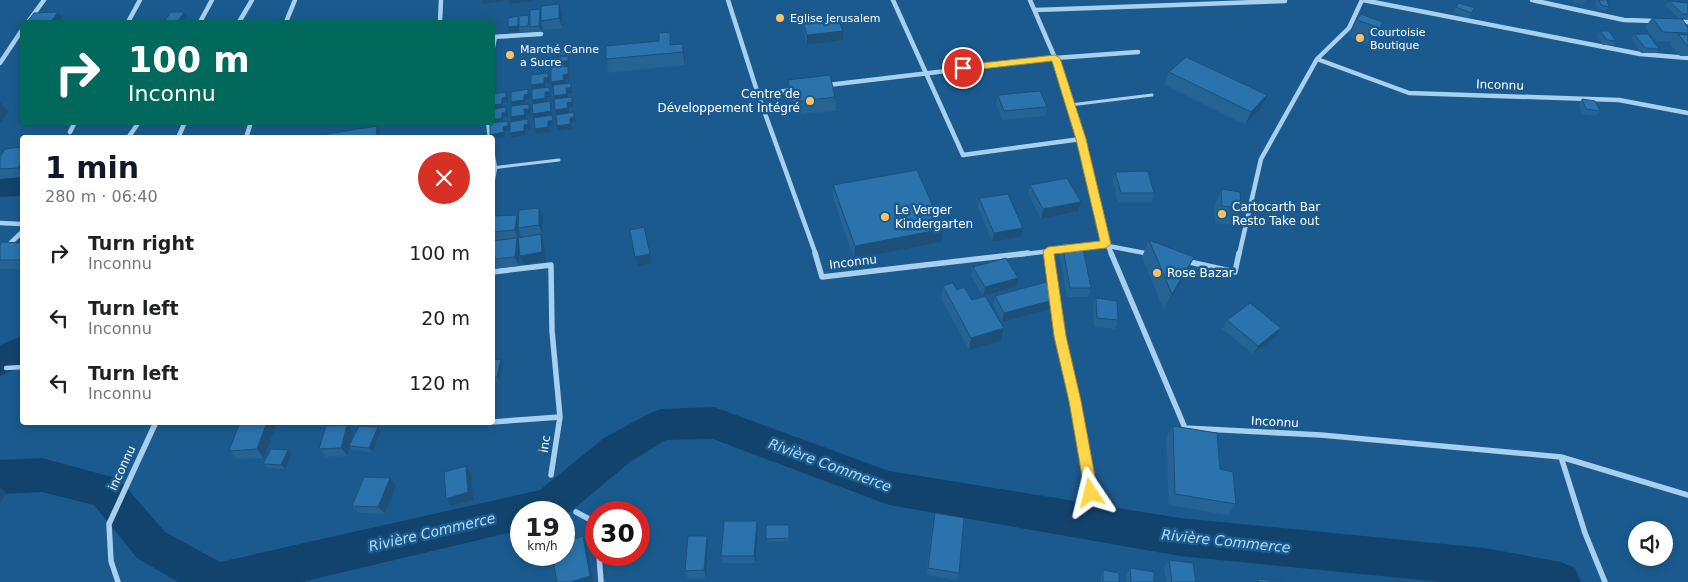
<!DOCTYPE html>
<meta charset="utf-8">
<style>
:root{--surface:#fff;--page:#f6f6f6;--text:#202124;--muted:#757577;--accent:#111827}
body{margin:0;font-family:"DejaVu Sans",sans-serif;background:var(--page);color:var(--text);height:100vh;display:flex;flex-direction:column;font-size:19px;white-space:nowrap}
*{box-sizing:border-box;margin:0}
p{font-size:16px;color:var(--muted)}
.icon{flex:none;width:28px;height:28px;fill:none;stroke:currentColor;stroke-width:2;stroke-linecap:round;stroke-linejoin:round}
.map{position:relative;flex:1;overflow:hidden}
.panel{position:absolute;left:20px;top:135px;width:475px;height:290px;display:flex;flex-direction:column;background:var(--surface);border-radius:5px;box-shadow:0 2px 8px #0003}
.panel>*{flex:none}
.guide{position:absolute;left:20px;top:20px;width:475px;height:105px;border-radius:5px;box-shadow:0 2px 8px #0003;background:#00695c;color:#fff;overflow:hidden}
.controls{position:absolute;left:1628px;top:521px;display:grid;gap:10px}
.controls a{display:grid;place-items:center;width:45px;height:45px;border-radius:50%;background:var(--surface);box-shadow:0 2px 8px #0003;font-size:25px}
.speed{position:absolute;left:510px;top:501px;display:flex;gap:10px;font-size:25px;font-weight:700;text-align:center}
.speed>*{display:grid;place-content:center;width:65px;height:65px;border-radius:50%;background:var(--surface);box-shadow:0 2px 8px #0003;line-height:1}
.speed small{font-size:12px;font-weight:400}
.speed .limit{border:8px solid #d22;background:#fff;color:#111}
.pin{position:absolute;display:grid;place-items:center;width:42px;height:42px;color:#fff;margin:-21px;border:2px solid #fff;border-radius:50%;box-shadow:0 1px 5px #0007}
.me{position:absolute;width:55px;margin:-28px;rotate:350deg;stroke-linejoin:round;filter:drop-shadow(0 0 4px #0008)}
.turn{display:flex;align-items:center;gap:18px;height:105px;padding:0 25px;font-size:22px}
.turn .icon{width:65px;height:65px;stroke-width:2.5}
.turn b{display:block;font-size:35px;line-height:42px}
.round{display:grid;place-items:center;flex:none;width:52px;height:52px;border-radius:26px;background:var(--page)}
.headline{display:flex;align-items:center;justify-content:space-between;height:85px;padding:0 25px}
h1{font-size:30px;font-weight:800;line-height:38px;color:var(--accent)}
ul{padding:0;list-style:none}
li{display:flex;align-items:center;gap:15px;height:65px;padding:0 25px}
li div{flex:1}
li b{display:block;font-size:19px}
li em{font-style:normal}
.map>svg:first-child{display:block}
.lines{fill:none;stroke-linecap:round;stroke-linejoin:round}
.river{fill:#12436c;fill-rule:evenodd}
.service-far1{stroke:#a8d0ee;stroke-width:3}
.service{stroke:#a8d0ee;stroke-width:4.5}
.minor-far1{stroke:#a8d0ee;stroke-width:4.5}
.minor{stroke:#a8d0ee;stroke-width:5.5}
.wall{fill:#246394;fill-rule:evenodd}
.shaded-wall{fill:#1d5078}
.building{fill:#2a73ac;stroke:#1d5078}
.route{fill:#ffd54a;stroke:#a68a30}
.poi-dot{fill:#fec166;stroke:#1b5a8e;stroke-width:2}
.labels{text-anchor:middle;dominant-baseline:central;stroke-width:5;stroke-linejoin:round;paint-order:stroke}
.far-poi-label{font-size:11px;fill:#fff;stroke:#1b5a8e;text-anchor:start}
.street-label{font-size:12px;fill:#fff;stroke:#1b5a8e}
.poi-label{font-size:12px;fill:#fff;stroke:#1b5a8e;text-anchor:start}
.water-label{font-size:14px;font-style:italic;fill:#b4d9f5;stroke:#1b5a8e}
</style>
<div class="map">
<svg width="1688" height="582" viewBox="0 0 1688 582">
<rect width="100%" height="100%" fill="#1b5a8e"/>
<g class="lines">
<path class="river" d="M22 176V196L0 197V177Z
M22 336V366L0 376V345Z
M714 407 889 471 1180 518 1485 548 1561 562 1575 568 1581 582H1442L1180 556 889 505 713 439 666 440 630 462 564 517V512H521V530L302 582H178L137 558 94 505 42 492 0 494V460L42 458 119 479 165 532 220 562 540 490 604 438 648 414 661 409Z"/>
<path class="service-far1" d="M1070 105 1152 95
M492 168 559 160"/>
<path class="service" d="M6 368 22 367"/>
<path class="minor-far1" d="M728 0 758 94 816 255
M893 0 963 155 1081 139
M1030 0 1055 58 1081 139 1106 244
M1363 0 1640 54 1688 58
M1532 0 1624 20 1655 21
M1036 10 1285 1
M28 22 44 0
M128 22 140 0
M200 22 212 0
M239 22 252 0
M286 22 295 0
M440 22 441 0
M1678 22H1688
M492 37 541 34
M492 52 495 37
M1317 59 1409 93 1619 100 1688 113
M0 63 22 30
M828 85 1055 58 1138 52
M758 94 795 90
M488 122 490 138
M70 132 75 122
M128 138 139 122
M178 138 185 122
M246 138 251 122
M492 151 495 168 492 184
M0 223 22 224
M1078 248 1106 244 1108 246
M1049 251V255
M0 253 22 232
M1017 255 1067 249
M1112 255 1108 246 1150 254
M1239 255 1261 159 1317 59 1349 28 1362 0"/>
<path class="minor" d="M815 253 822 277 1028 253
M1049 253 1060 336 1075 401 1091 493
M1111 253 1185 428 1321 435 1561 457 1688 495
M1147 253 1150 254
M1185 261 1235 272 1239 253
M492 272 551 265 552 331 560 417 551 475
M492 422 560 417
M1561 457 1585 533 1605 582
M576 512 589 519 596 527
M599 555 601 582
M118 582 111 561 109 524 156 422"/>
</g>
<path class="wall" d="M1573 0H1586L1583 5 1572 1Z
M1597 0H1607L1609 7 1606 11 1598 10 1595 3Z
M1669 1 1688 3V19L1679 18 1665 6Z
M1456 7 1475 8 1468 18 1453 12Z
M184 12 187 16 183 22H166L165 21Z
M541 12 562 13V28L544 30 541 21V31L531 32 530 28V31L520 32 519 28V31L509 32 508 27 529 15 530 18Z
M1652 18 1688 27V56H1680L1670 44 1672 42 1656 41 1645 27Z
M802 19 843 31V40L807 45 803 29Z
M1357 20 1383 22 1371 45 1349 37Z
M1600 31 1616 41 1613 45H1603L1596 36Z
M670 32 672 45 683 44 685 65 609 73 606 59 659 41Z
M1634 34 1659 49 1656 53H1641L1631 38Z
M1169 72 1261 109 1245 125 1165 85Z
M788 80 835 97 836 111 793 115 789 94Z
M998 95 1047 107 1045 116 1002 120 996 104Z
M1582 99 1600 111 1596 116 1582 114 1579 104Z
M22 147V177L0 179V157Z
M1115 172 1154 193 1151 202H1118L1113 181Z
M833 185 941 242 854 259 833 198Z
M1030 185 1081 202 1078 211 1041 219 1028 194Z
M1221 189 1241 208 1233 225 1215 223 1214 207Z
M979 198 1023 228 1021 237 992 242 978 207Z
M492 216 519 220 543 217 542 234 541 235 544 243 546 261 524 265 520 254 519 266 492 269ZM519 230 522 237 531 236 519 244 517 240H518Z
M1149 240 1186 274 1164 310 1142 257Z
M22 243V269H0V245Z
M1062 243 1091 288 1088 297H1067L1059 252Z
M973 267 1018 278 1016 287 983 296 971 276Z
M943 286 957 290 972 300 1001 341 969 350 941 299Z
M995 296 1057 299 1054 308 1002 322 993 305Z
M1096 298 1118 320 1115 329 1094 327 1093 307Z
M1227 320 1281 328 1276 337 1253 354 1222 329Z
M492 360 503 364 500 381 492 382Z
M347 425 354 433 353 438 381 432 372 452 352 450 350 447 348 456 326 457 319 449Z
M276 426 264 458 237 459 229 451Z
M1173 426 1220 469 1236 504 1228 515 1169 505 1166 437Z
M292 454 285 469 267 468 263 464Z
M396 486 385 514 359 513 352 506Z
M933 520 959 573 957 580 926 575Z
M789 528V541L767 542 766 539Z
M758 529 756 563H723L721 556Z
M708 543 706 578H687L685 571Z
M1169 560 1196 582H1166L1164 567Z
M1130 568 1154 582H1126V575Z
M1103 570 1119 582H1101V574Z"/>
<path class="shaded-wall" d="M482 0H504V1L483 4Z
M508 0H533V1L510 4Z
M559 4 562 13V28L559 18Z
M540 9 541 14V31L539 26Z
M58 12 62 17 58 22H51Z
M184 12 187 16 183 22H179L178 21Z
M518 16 519 21V31L509 32 508 27Z
M843 31V40L807 45V35Z
M683 44 685 57V65L683 52Z
M568 56 569 65 565 66V72L563 61Z
M568 66 569 71V79L565 80V85L552 87 551 82 563 75Z
M548 73 550 82 545 83V88L533 90 531 85 544 78Z
M571 83 572 93H568V99L555 101 554 96 566 88Z
M549 87 551 97H547V103L534 105 532 100 545 92Z
M528 89 530 94V99L525 100V105L512 107 511 102 524 95Z
M506 92 508 97V102L503 103V108L492 110V105L502 98Z
M1267 95 1261 109 1245 125 1251 112Z
M572 97 573 107H569V113L556 115 555 110 567 103Z
M550 101 552 105V116L534 119 533 114Z
M0 102 9 111 0 123Z
M529 104 531 108V113L526 114V120L513 122 511 117 524 109Z
M506 107 508 112V117H503V123L490 125 489 122H492V120L502 113Z
M574 112 576 122 571 123V129L558 131 557 126 570 118Z
M552 115 554 125 549 126 550 132 536 134 535 129Z
M528 119 530 124V129L525 130V135L512 138 510 133 524 125Z
M508 121 510 125V131H505V137L492 139V138H491L490 135 503 127Z
M377 126 380 130 379 138H376Z
M22 160V173L18 168Z
M1081 202 1078 211 1041 219 1043 209Z
M539 208 543 217 542 234 539 225Z
M517 215 520 224 518 228 519 230 518 240 515 230Z
M644 227 652 263 638 267 635 257Z
M1023 228 1021 237 992 242 994 233Z
M943 229 941 242 854 259 855 246Z
M541 234 544 243 546 261 524 265 520 256Z
M517 238 520 247 519 266 515 257Z
M22 255V263L19 260Z
M1194 257 1186 274 1164 310 1172 294Z
M1018 278 1016 287 983 296 985 287Z
M1057 299 1054 308 1002 322 1004 313Z
M1004 328 1001 341 969 350 971 338Z
M1281 328 1276 337 1253 354 1258 346Z
M501 359 503 364 500 381 497 377Z
M267 422H274L276 426 264 458 257 449Z
M347 425 354 433 350 446H349L350 447 348 456 341 448Z
M378 427 381 432 372 452 369 448Z
M288 450 292 454 285 469 281 465Z
M466 466 471 474 473 500 451 506 446 499Z
M390 478 396 486 385 514 378 507Z
M0 488 6 492 0 504Z
M757 521 758 529 756 563 754 556Z
M583 536 587 544 593 582H571Z
M707 536 708 543 706 578 704 570Z"/>
<path class="building" d="M1599 0H1607L1609 7 1601 5Z
M1669 1 1688 3V14H1683Z
M1459 3 1475 8 1471 13 1456 7Z
M559 4V18L541 21V6Z
M540 9 539 26 530 27V10Z
M58 12 51 22H27L34 13Z
M171 12H184L178 21H165Z
M1361 14 1383 22 1380 28 1357 20Z
M529 15 528 26 519 27V16Z
M837 15 843 31 807 35 802 19Z
M518 16V26L508 27V18Z
M1652 18 1682 19 1688 27V33L1663 32Z
M1600 31H1609L1616 41 1607 40Z
M670 32V45L683 44V52L606 59V46L659 41V33Z
M1634 34H1648L1659 49 1645 48Z
M1678 34 1688 35V47Z
M564 49 565 55 557 56V50Z
M568 56V61H563L564 67 568 66V74L563 75 564 80 551 82V58Z
M1186 57 1267 95 1251 112 1169 72Z
M548 73V78H544V83L531 85V75Z
M830 75 835 97 792 102 788 80Z
M571 83V88H566L567 94 554 96 553 85Z
M549 87 550 92H545V98L532 100V89Z
M528 89V94L524 95V100L511 102V92Z
M1040 91 1047 107 1004 111 998 95Z
M506 92V97L502 98V104L492 105V94Z
M572 97V102L567 103 568 108 555 110 554 99Z
M1582 99 1595 101 1600 111 1586 109Z
M550 101 551 111 533 114 532 104Z
M529 104V109H524L525 115 511 117V106Z
M506 107V112L502 113V118L492 120V109Z
M574 112V117L570 118V124L557 126 556 115Z
M552 115 553 121H548V127L535 129 534 118Z
M528 119V124L524 125V131L510 133V122Z
M508 121V126L503 127 504 132 490 135V123Z
M377 126 376 138H302Z
M22 147V160L18 168 0 169V157L5 149Z
M917 170 943 229 855 246 833 185Z
M1148 171 1154 193H1121L1115 172Z
M1067 178 1081 202 1043 209 1030 185Z
M1221 189 1240 192 1241 208 1222 206Z
M1008 194 1023 228 994 233 979 198Z
M539 208V225L518 228 519 210Z
M517 215 515 230 492 232V216Z
M644 227 650 254 635 257 630 230Z
M541 234 542 252 520 256 518 238Z
M517 238 515 257 492 259V241Z
M1149 240 1194 257 1172 294Z
M2 242 22 243V255L19 260H0V245Z
M1062 243H1082L1091 288H1070Z
M1006 258 1018 278 985 287 973 267Z
M1046 282 1057 299 1004 313 995 296Z
M953 283 957 290 964 287 972 300 985 296 1004 328 971 338 943 286Z
M1096 298 1117 301 1118 320 1097 318Z
M1250 303 1281 328 1258 346 1227 320Z
M501 359 497 377H492V360Z
M240 422H267L257 449 229 451Z
M347 425 341 448 319 449 326 426Z
M359 426 378 427 369 448 349 446Z
M1173 426 1217 433 1220 469 1233 472 1236 504 1175 494Z
M271 449 288 450 281 465 263 464Z
M466 466 468 492 446 499 444 472Z
M364 477 390 478 378 507 352 506Z
M935 513 964 518 959 573 928 568Z
M724 521H757L754 556H721Z
M766 525H789V538L766 539Z
M583 536 590 576 571 582H557L552 555H564V542Z
M688 536H707L704 570 685 571Z
M1169 560 1193 563 1196 582H1172Z
M1130 568 1154 572V582H1131Z
M1103 570 1119 573V582H1103Z
M1258 579 1281 581 1282 582H1259Z"/>
<path class="route" d="M1055 55 1060 58 1086 139 1111 244 1106 248 1054 254 1066 336 1081 401 1098 493 1096 498 1091 499 1087 498 1085 493 1069 401 1054 336 1043 251 1048 247 1100 241 1076 139 1052 61 963 71 959 68 963 65Z"/>
<g class="poi-dot">
<circle cx="780" cy="18" r="5"/>
<circle cx="1360" cy="38" r="5"/>
<circle cx="510" cy="55" r="5"/>
<circle cx="810" cy="101" r="5"/>
<circle cx="1222" cy="214" r="5"/>
<circle cx="885" cy="217" r="5"/>
<circle cx="1157" cy="273" r="5"/>
</g>
<g class="labels">
<g class="far-poi-label">
<text x="790" y="18">Eglise Jerusalem</text>
<text x="1370" y="32">Courtoisie<tspan x="1370" dy="13">Boutique</tspan></text>
<text x="520" y="49">Marché Canne<tspan x="520" dy="13">a Sucre</tspan></text>
</g>
<g class="street-label">
<text transform="translate(1500 85) rotate(2)">Inconnu</text>
<text transform="translate(853 262) rotate(-7)">Inconnu</text>
<text transform="translate(1275 422) rotate(3)">Inconnu</text>
<text transform="translate(545 444) rotate(-81)">inc</text>
<text transform="translate(122 468) rotate(-65)">inconnu</text>
</g>
<g class="poi-label">
<text x="800" y="94" text-anchor="end">Centre de<tspan x="800" dy="14">Développement Intégré</tspan></text>
<text x="1232" y="207">Cartocarth Bar<tspan x="1232" dy="14">Resto Take out</tspan></text>
<text x="895" y="210">Le Verger<tspan x="895" dy="14">Kindergarten</tspan></text>
<text x="1167" y="273">Rose Bazar</text>
</g>
<g class="water-label">
<text transform="translate(830 465) rotate(20)">Rivière Commerce</text>
<text transform="translate(432 532) rotate(-13)">Rivière Commerce</text>
<text transform="translate(1226 541) rotate(6)">Rivière Commerce</text>
</g>
</g>
</svg>
<div class="controls">
<a><svg class="icon" aria-label="sound" viewBox="0 0 24 24"><path d="M4 9h4l5-4v14l-5-4H4zM17 9q2 3 0 6"/></svg></a>
</div>
<div class="speed"><div>19<small>km/h</small></div><div class="limit">30</div></div>
<div class="pin" style="left:963px;top:68px;background:#d93025"><svg class="icon" aria-label="arrive" viewBox="0 0 24 24"><path d="M6 21V4h12l-3 4 3 4H6"/></svg></div>
<svg class="me" style="left:1091px;top:493px" viewBox="-20 -20 40 40"><path d="M0-17L14 15 0 8-14 15z" fill="#ffd54a" stroke="#fff" stroke-width="4"/></svg>
<div class="guide">
<div class="turn"><svg class="icon" aria-label="right" viewBox="0 0 24 24"><path d="M7 20v-9h11M14 6l5 5-5 5"/></svg><div><b>100 m</b>Inconnu</div></div>
</div>
<section class="panel">
<div class="headline"><div><h1>1 min</h1><p>280 m · 06:40</p></div><a class="round" style="background:#d93025;color:#fff"><svg class="icon" aria-label="close" viewBox="0 0 24 24"><path d="M6 6l12 12M18 6L6 18"/></svg></a></div>
<ul>
<li><svg class="icon" aria-label="right" viewBox="0 0 24 24"><path d="M7 20v-9h11M14 6l5 5-5 5"/></svg><div><b>Turn right</b><p>Inconnu</p></div><em>100 m</em></li>
<li><svg class="icon" aria-label="left" viewBox="0 0 24 24"><path d="M17 20v-9H6M10 6l-5 5 5 5"/></svg><div><b>Turn left</b><p>Inconnu</p></div><em>20 m</em></li>
<li><svg class="icon" aria-label="left" viewBox="0 0 24 24"><path d="M17 20v-9H6M10 6l-5 5 5 5"/></svg><div><b>Turn left</b><p>Inconnu</p></div><em>120 m</em></li>
</ul>
</section>
</div>
